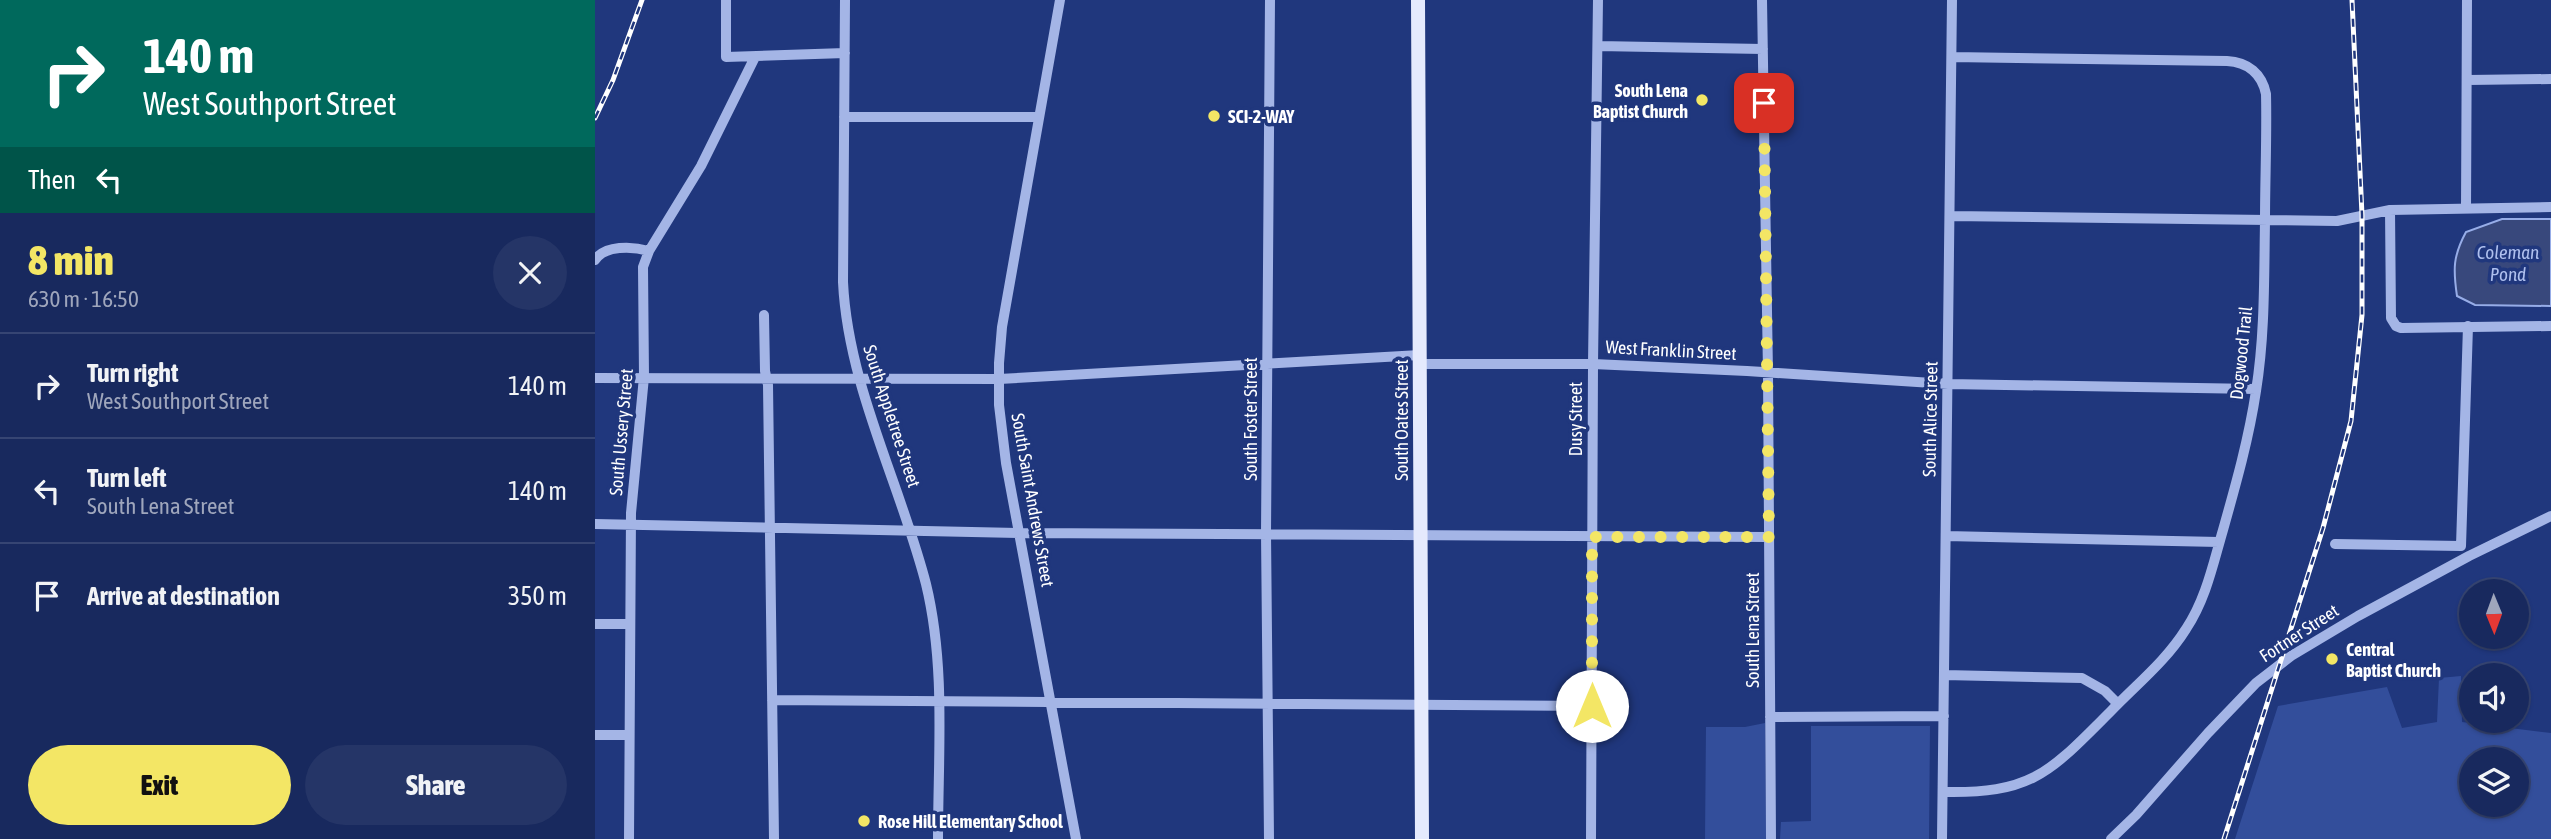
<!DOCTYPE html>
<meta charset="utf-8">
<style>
:root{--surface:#18295e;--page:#253567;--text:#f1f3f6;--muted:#9fa6bc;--line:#364573;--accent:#f3e665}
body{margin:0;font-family:"Asap Condensed",sans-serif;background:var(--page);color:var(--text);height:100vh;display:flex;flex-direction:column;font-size:26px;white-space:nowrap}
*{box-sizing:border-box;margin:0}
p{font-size:23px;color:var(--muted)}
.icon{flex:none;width:38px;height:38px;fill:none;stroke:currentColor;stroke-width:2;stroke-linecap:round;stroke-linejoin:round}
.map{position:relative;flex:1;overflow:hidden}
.details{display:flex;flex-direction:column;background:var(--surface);width:595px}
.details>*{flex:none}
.hud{background:#00695c;color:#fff;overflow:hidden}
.needle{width:46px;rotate:179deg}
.fabs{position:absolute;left:1864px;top:579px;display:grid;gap:14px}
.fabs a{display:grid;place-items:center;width:70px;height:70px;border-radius:50%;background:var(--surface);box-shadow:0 2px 5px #0004,0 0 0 2px var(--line);font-size:35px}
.pin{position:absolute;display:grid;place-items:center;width:60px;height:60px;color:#fff;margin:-30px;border-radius:14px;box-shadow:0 4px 10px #0006}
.me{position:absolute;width:77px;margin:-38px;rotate:0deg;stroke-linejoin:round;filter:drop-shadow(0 0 5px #0008)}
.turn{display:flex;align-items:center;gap:24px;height:147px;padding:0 28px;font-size:32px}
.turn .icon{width:91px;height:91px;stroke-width:2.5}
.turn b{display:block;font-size:49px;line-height:60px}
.then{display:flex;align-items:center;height:66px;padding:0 28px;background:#0003;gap:14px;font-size:26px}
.round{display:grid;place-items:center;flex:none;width:74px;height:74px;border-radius:37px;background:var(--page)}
.head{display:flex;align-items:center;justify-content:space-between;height:119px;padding:0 28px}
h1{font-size:42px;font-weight:800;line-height:52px;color:var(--accent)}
.cta{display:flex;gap:14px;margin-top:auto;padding:14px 28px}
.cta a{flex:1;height:80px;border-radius:42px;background:var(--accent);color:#111;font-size:28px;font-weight:800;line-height:80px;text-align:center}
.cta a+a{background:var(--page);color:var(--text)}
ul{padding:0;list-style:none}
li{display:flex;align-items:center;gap:21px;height:105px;padding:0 28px;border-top:2px solid var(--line)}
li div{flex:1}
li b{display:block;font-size:26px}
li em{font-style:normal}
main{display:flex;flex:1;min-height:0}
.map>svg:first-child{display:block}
.green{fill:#334e9b;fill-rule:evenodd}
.water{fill:#38487c;stroke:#97ade8;stroke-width:2}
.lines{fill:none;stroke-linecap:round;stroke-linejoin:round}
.minor{stroke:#a4b5e6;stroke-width:10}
.major{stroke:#e5eafd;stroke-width:14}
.rail-casing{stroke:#fff;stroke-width:5}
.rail{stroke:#20377d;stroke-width:2.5;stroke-dasharray:8;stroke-linecap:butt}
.route{stroke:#f3e665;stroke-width:12;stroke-dasharray:0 21.6}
.poi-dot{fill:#f3e665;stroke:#20377d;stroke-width:2.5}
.labels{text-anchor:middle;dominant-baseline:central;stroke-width:7;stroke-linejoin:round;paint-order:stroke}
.poi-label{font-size:18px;font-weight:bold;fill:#fff;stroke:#20377d;text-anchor:start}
.street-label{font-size:18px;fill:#fff;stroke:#20377d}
.water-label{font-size:19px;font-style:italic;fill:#afc0ee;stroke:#20377d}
</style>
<main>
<section class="details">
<div class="hud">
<div class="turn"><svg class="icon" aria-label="right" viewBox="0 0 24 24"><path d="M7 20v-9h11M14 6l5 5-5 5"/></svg><div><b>140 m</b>West Southport Street</div></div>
<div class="then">Then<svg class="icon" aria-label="left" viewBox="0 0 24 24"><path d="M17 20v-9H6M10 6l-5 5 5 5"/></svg></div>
</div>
<div class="head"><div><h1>8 min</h1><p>630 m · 16:50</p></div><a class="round"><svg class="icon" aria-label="close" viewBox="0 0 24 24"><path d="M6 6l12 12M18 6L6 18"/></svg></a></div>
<ul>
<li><svg class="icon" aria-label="right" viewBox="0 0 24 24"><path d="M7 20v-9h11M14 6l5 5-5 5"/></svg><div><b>Turn right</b><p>West Southport Street</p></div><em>140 m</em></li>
<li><svg class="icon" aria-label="left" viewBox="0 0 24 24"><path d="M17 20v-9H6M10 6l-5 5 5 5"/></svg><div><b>Turn left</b><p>South Lena Street</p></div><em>140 m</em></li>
<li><svg class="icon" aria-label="arrive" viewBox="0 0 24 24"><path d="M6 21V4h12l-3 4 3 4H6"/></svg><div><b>Arrive at destination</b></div><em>350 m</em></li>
</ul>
<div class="cta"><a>Exit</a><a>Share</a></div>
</section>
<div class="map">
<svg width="1956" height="839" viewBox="0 0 1956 839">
<rect width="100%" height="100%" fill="#20377d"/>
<path class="green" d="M1866 676 1867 722 1956 733V839H1640L1683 706 1792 687 1807 728 1842 722 1844 678ZM1876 760H1922V805H1876Z
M1170 723 1171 839H1110L1111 727H1150Z
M1216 726H1335L1334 839H1185L1186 822 1216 821Z"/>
<path class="water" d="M1907 219H1956V306L1880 305 1862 296C1858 269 1858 256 1871 232Z"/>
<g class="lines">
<path class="minor" d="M131 0V57L250 53
M250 0 248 282C253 386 305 483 331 584 351 666 343 755 343 839
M465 0 407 327 404 363V405L411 463 481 839
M1167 0 1173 373 1176 839
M1003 46 1168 49
M1873 80 1956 79
M249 117H444
M1871 209 1872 0
M1795 210 1796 318 1801 326 1806 328 1956 326
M1355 216 1742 221 1795 210 1956 207
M0 260C10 245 37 246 54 251
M169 315 170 371 173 385 179 839
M825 364H998L1152 371 1353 384 1661 389
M0 378 404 379 825 355
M0 524 424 533 1174 537
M1351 536 1624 542
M1740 544 1866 546
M1866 546 1873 326
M0 624H35
M1349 675 1487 678 1510 691 1523 704
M177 700 997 706
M1175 717 1349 716
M0 735H34
M1348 792C1438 794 1455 772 1516 711 1542 684 1571 661 1591 629 1611 599 1618 564 1628 530 1641 484 1654 438 1661 391 1670 335 1669 278 1670 221 1670 179 1672 136 1671 94 1667 74 1653 62 1632 61L1357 57
M34 839 36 513 49 377 48 267 54 251 106 166 160 57
M674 839 671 533 675 0
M996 839 998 364 1003 0
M1347 839 1357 0
M1516 839 1541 815 1613 733 1661 683 1696 656 1763 616 1874 556 1956 516"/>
<path class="major" d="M823 0 827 839"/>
<g class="rail-casing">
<path id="rail" d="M0 118 18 80 47 0
M1629 839 1728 528 1756 421 1767 315V215L1757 0"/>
</g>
<use href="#rail" class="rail"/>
</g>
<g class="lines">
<path class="route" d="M997 706V537H1174L1169 103"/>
</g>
<g class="poi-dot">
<circle cx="1107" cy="100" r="7"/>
<circle cx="619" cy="116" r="7"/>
<circle cx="1737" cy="659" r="7"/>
<circle cx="269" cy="821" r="7"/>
</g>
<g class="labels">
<g class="poi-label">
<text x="1093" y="90" text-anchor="end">South Lena<tspan x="1093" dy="21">Baptist Church</tspan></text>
<text x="633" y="116">SCI-2-WAY</text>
<text x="1751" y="649">Central<tspan x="1751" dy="21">Baptist Church</tspan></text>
<text x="283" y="821">Rose Hill Elementary School</text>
</g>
<g class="street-label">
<text transform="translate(1076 350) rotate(3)">West Franklin Street</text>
<text transform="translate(1646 353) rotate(-84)">Dogwood Trail</text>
<text transform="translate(297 416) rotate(72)">South Appletree Street</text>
<text transform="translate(655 419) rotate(-90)">South Foster Street</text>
<text transform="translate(980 419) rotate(-90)">Dusy Street</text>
<text transform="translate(1335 419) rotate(-89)">South Alice Street</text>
<text transform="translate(806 420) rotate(-90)">South Oates Street</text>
<text transform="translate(26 432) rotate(-85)">South Ussery Street</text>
<text transform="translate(438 500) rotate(80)">South Saint Andrews Street</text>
<text transform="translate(1157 630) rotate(-90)">South Lena Street</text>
<text transform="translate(1704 633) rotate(-33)">Fortner Street</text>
</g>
<g class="water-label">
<text x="1913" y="252">Coleman<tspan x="1913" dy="22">Pond</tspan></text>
</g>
</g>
</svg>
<div class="fabs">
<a><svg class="needle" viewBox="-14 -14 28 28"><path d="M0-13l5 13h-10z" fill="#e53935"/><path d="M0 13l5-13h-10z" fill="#9fa6bc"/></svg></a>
<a><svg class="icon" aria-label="sound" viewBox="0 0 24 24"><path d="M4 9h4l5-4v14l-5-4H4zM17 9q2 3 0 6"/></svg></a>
<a><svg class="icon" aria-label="layers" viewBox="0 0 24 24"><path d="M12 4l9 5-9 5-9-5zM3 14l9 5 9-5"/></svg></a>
</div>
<div class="pin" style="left:1169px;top:103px;background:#d93025"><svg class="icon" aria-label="arrive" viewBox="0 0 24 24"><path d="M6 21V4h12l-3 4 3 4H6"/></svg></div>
<svg class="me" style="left:997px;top:706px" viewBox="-20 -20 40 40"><circle r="19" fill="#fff"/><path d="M0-13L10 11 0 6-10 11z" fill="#f3e665"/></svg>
</div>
</main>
